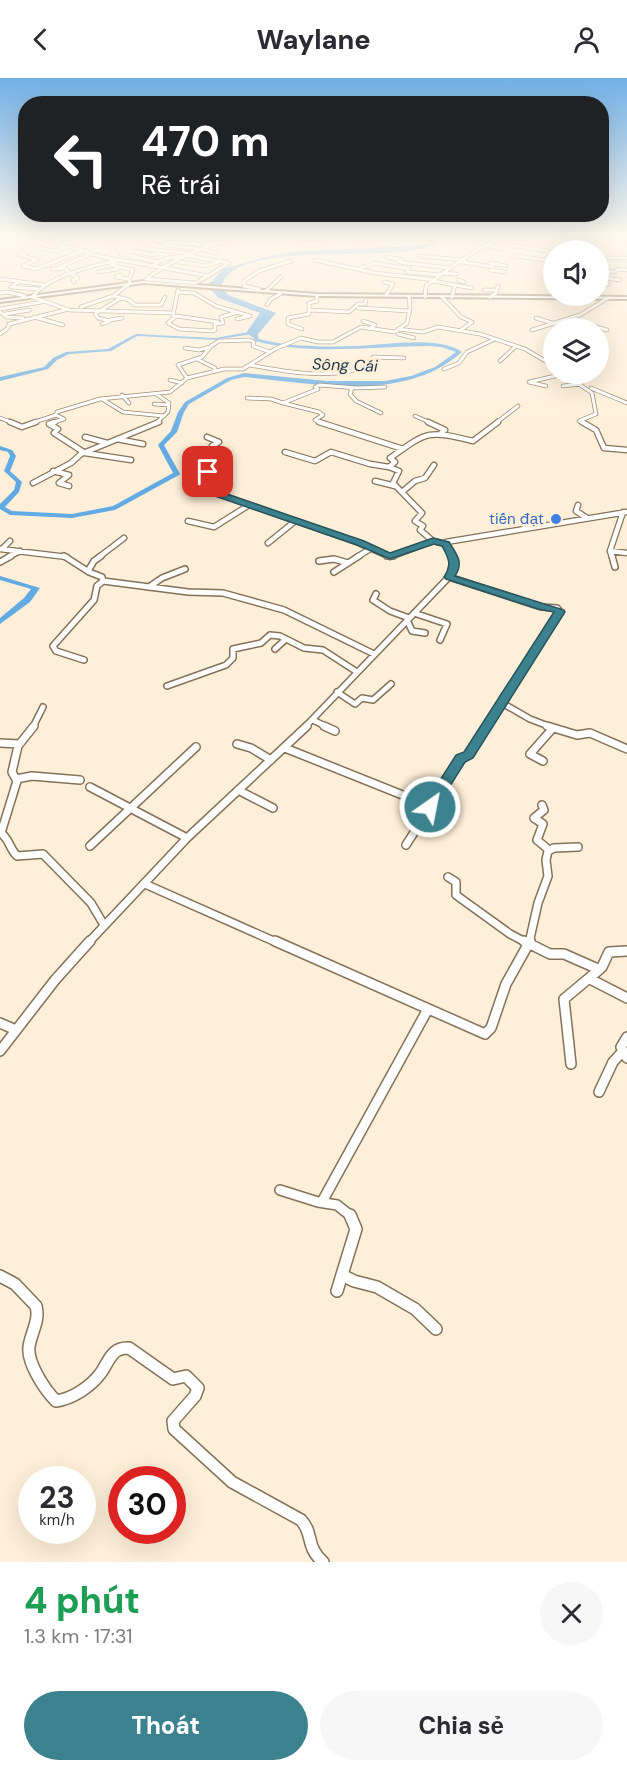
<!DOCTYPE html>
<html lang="vi">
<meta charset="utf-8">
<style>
:root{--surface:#fff;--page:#f7f7f7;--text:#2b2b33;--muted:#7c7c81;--accent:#3c828e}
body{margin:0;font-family:"DM Sans",sans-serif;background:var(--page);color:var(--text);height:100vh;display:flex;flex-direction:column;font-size:22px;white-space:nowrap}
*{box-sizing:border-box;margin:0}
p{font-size:20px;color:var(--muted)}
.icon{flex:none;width:33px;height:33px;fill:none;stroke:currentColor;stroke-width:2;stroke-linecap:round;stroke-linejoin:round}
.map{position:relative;height:1484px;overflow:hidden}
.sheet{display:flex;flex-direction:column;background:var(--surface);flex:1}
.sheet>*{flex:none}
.top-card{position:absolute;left:18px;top:18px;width:591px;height:126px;border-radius:24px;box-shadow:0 6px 24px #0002;background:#202124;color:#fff;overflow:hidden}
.fabs{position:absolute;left:543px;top:162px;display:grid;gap:12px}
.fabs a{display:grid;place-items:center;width:66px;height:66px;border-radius:50%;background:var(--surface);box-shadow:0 6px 24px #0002;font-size:30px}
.speed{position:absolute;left:18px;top:1388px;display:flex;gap:12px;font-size:30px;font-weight:700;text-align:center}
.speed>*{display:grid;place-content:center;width:78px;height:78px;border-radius:50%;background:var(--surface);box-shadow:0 6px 24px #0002;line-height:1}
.speed small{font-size:15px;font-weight:400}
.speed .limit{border:9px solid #d22;background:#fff;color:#111}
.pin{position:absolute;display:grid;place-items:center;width:51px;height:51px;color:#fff;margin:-26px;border-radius:12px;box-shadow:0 3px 9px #0006}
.me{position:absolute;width:66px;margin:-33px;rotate:33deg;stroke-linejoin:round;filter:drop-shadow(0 0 4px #0008)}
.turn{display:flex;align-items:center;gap:21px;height:126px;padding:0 24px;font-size:27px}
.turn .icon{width:78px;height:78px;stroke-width:2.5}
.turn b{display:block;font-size:42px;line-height:51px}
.round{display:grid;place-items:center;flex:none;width:63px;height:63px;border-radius:32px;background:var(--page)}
.overview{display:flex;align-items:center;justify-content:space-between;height:102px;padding:0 24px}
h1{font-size:36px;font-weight:800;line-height:45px;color:#1e9e55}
.primary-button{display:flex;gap:12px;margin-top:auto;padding:12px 24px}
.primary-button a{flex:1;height:69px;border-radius:36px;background:var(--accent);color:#fff;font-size:24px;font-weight:800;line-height:69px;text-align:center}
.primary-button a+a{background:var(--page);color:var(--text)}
header{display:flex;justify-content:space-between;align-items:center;height:78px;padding:0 24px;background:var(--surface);font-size:27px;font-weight:800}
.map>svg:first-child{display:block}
.water{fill:#62aae3}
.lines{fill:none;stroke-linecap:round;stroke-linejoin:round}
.river{fill:#62aae3;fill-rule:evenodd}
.minor-far5-casing{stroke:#837258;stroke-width:4.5}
.minor-far4-casing{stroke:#837258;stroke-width:7}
.minor-far3-casing{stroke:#837258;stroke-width:8}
.minor-far2-casing{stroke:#837258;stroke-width:10}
.minor-far1-casing{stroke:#837258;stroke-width:12}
.minor-casing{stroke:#837258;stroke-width:14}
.highway-casing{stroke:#837258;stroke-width:4}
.minor-far5{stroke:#fff;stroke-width:3}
.minor-far4{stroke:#fff;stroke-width:4.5}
.minor-far3{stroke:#fff;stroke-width:5}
.minor-far2{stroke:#fff;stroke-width:7}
.minor-far1{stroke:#fff;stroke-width:9}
.minor{stroke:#fff;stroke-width:11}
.highway{fill:#fff;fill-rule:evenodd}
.route{fill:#3c828e;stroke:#27545c;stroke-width:1.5}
.shop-dot{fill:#3f7fe0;stroke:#ffefd8;stroke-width:2}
.labels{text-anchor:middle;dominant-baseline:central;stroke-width:6;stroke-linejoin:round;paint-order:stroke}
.far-shop-label{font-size:15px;fill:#366cbe;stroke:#ffefd8;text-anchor:end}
.far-water-label{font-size:16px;font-style:italic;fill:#16354d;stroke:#ffefd8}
</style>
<header><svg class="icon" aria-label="back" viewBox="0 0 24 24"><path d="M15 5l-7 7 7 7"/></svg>Waylane<svg class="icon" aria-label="person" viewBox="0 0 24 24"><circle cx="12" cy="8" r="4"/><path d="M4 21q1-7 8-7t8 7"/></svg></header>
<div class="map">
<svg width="627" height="1484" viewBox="0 0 627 1484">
<rect width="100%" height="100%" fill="#ffefd8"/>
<path class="water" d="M411 156H422L437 165C397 189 241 158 222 206L228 217 276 235 258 256 257 262 246 255 260 235 219 220 207 208 223 191 273 177 299 173 418 168 426 165Z"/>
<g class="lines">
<path class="river" d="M254 253 256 254 259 261C290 269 324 269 356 268 385 267 438 257 462 274 403 326 315 305 244 299L231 302 189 326 184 334 177 354 164 367 180 396 179 397 115 432 72 440 10 437 0 431V426L14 412 16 404 4 393 10 378 8 374 0 372V368L12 372 16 378 10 393 22 404 19 414 5 429 12 433 72 436 113 428 173 395 158 367 171 353 178 334 185 324 227 300 244 295 327 303H385L411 298 435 289 456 274 441 269 429 268C371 268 312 278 255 263L252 256 215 262 137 258 111 273 69 276 57 282 48 291 0 303V299L44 289 53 280 66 274 108 271 136 256 215 260Z
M0 498 40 510 30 524 0 546V540L24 520 31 511 0 502Z"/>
<g class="minor-far5-casing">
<path id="minor-far5" d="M27 156 103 179 209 198
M433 156 438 157
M449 156 478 160 472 163 501 171
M552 156 585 160 596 165
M600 156 627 161
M508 157 526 159
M244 159 328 161 339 156
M335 159 365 161
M105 160 119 163
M154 163 211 167
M208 163 218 159 228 161
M54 164 74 157 103 159 111 156
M167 167 203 172
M513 168 548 173 554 181
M66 169 55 173 38 170 20 177 37 182 23 188 36 191 82 173
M139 170 193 176
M203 172 218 175
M133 173 154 177
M121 176 158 184
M419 178 464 182
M517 178 544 182 550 178
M387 179 403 182 399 184 449 190
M601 180H627
M117 182C88 190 52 196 32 219L69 232 174 235
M315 182 375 195 435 202
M179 184 207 188 221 183
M462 184 493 189
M115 185 111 187 133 192 129 201 130 205
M490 185 506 188
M60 189 91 176
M150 189 164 181 181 178
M52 191 65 190 70 196
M358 191 375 185 409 191 407 194 441 197
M490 192 505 194
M600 192 614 194 618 191 627 192
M98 194 118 191
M442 195 456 196
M72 196 78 200 73 202 74 204
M120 197 116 199 129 201
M598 199 620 202
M0 201 45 207
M146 201 196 205 229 185 189 178
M146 201C177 178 213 165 250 156
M458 202 464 204
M433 203 455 207 452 219
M19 204 11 209 39 211
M384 204 393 206 386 217
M129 206 113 218 129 222 135 227H161L165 219
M455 207 472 210
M598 209 608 206
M257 212 259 211 244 208V203L259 193 291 183
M484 212H497
M266 213 281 199
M177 214 194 215 216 228 250 238 237 241
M0 215 8 214 25 218
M425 219 426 208C453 188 479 167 512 156
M442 219 461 239 472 244 461 252
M490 219 496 215 498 208
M267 227 271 221 280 216
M81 229 113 218
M358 230 409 233
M0 231 42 224
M310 232 349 234 358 226H365L366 222
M0 234 7 239 23 240
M97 234 95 236 98 240 110 243 102 246
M98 234 121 220
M5 236 30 232
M173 237 178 212
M176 238 218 244 215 246V252L212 253 179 251 168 245Z
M34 239 63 247
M536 240 555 246
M568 241 607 252
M110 242 122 240
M363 243 375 247 369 251
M216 246 223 245 221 239 238 234
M302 251 288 246V240L309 236V225L317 223V218
M398 251 423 254 438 249 480 256 525 271 554 288
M532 252 580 237 608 220
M0 256 8 250 9 246 65 232
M398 256 414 260
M185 270 199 272 210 269
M197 281 215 290V293
M500 283 515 269
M250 287C290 295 334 302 373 287V279L404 280
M444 291 459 285 467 274 495 261
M564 296 592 315 596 336 579 343 585 345
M187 300 178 287 202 279 211 268 219 263 250 262 254 264 253 268 270 274
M170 302 182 305
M546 308 529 304 564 296
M563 308 581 306
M352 310 350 316 356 323 381 335
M591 310 627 325
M122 317 129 325
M247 320 271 321 283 325
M102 321 123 334 164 338
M154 326 169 327
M415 338 431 345
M0 340 13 345
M32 345 56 337 57 334 100 321 170 314 187 300 224 291H243L275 271 301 260 318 264H333L361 249 395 254 407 245 410 230 409 218
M51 345 64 341 56 337
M156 345 168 334 169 325 156 316
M322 345 315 342 323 337 319 334 283 325 318 311 315 309 319 307 357 310 385 309
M496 345 518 328"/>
</g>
<g class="minor-far4-casing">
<path id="minor-far4" d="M10 344 22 349 36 344
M55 344 49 346 58 351 54 355 85 375 131 382
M319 344 403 371
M428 344 445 352 441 355
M582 344 596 352 604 370 627 372
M85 359 107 365
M207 359 219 364 212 368 223 373 220 376 225 381 223 386 208 395V399L219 404 213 414 359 465 390 479 433 463
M117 361 143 366
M285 374 315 383 331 374 370 386 389 389
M53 393 69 397 59 405 69 408
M375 403 395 408
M33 405 71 385 81 376 159 344
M205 407 212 413
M402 414 415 403 425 400 434 387
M578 427 576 433 587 440
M623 434 610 473 627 475
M188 443 214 449 249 427
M268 465 294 444
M446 466 433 463 420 452 423 448 415 443 422 435 393 405 399 393 389 389 395 384 390 380C428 353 427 352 473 363L498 344
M0 471 67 479
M2 471 10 463
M610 473 612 479
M8 479 20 473
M99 479 124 460
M357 479 370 471
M452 479 446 464 627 434"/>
</g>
<g class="minor-far3-casing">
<path id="minor-far3" d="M64 478 89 494 102 499 103 503 188 514 223 515 284 532 374 576
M387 478H393
M612 478 615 489
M319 483 334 481 348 485
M0 484 11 478
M88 493 94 483 101 478
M334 494 359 478
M449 499 541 529 557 530 560 534 486 649
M149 509 162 500 185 491
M376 516 373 522 390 533 409 540
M414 535 447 546 440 562
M407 542 412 553 425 555
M275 571 286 561
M84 582 56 573 53 568 94 522 97 508 103 503
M167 608 226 587 233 580V571L261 565 270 557 280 558 304 570 323 572 357 594
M337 614 355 626 362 620 373 622 391 606
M502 625 530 641 551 649
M313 642 327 649
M33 649 43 629
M305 649 449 499 454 488 451 478"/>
</g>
<g class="minor-far2-casing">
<path id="minor-far2" d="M34 648 18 668 12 694 17 703 1 755C10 762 9 770 17 778L43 776 91 825 104 847
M324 648 335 653
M547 648 577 657 590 655 627 671
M0 665 19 666
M237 666 251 670 271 682
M285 670 430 728
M543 683 530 676 553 650
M16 701 32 698 80 702
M90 709 187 760
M238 712 273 730
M542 727 544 732 534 740 543 746 537 762 549 772
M406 767 461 681 468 677 487 648
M90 768 196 669
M448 799 456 804V817L510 856 527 865
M145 806 278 865
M88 865 187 760 307 648
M529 865 538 825 548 798 546 782 548 773 554 770 578 769"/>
</g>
<g class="minor-far1-casing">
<path id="minor-far1" d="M275 863 485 956 491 950 506 906 530 863
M524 863 550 876H564L598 891 602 889 609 874 627 873
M592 902 627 920
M0 945 16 952
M627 959 621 969 627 980
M0 973 55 902 90 863
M571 986 564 921 600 891
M599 1014 613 984 623 973
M280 1112 318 1124 337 1127 351 1138
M323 1122 428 931"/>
</g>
<g class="minor-casing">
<path id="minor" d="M342 1197 354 1203 377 1209 415 1231 436 1251
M0 1198 15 1206 36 1228C40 1243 31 1254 29 1269 27 1285 45 1312 56 1323 72 1321 90 1309 100 1296 109 1284 111 1269 129 1270L173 1301 186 1298 198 1310 195 1318 173 1343 174 1351 232 1404 301 1442C314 1456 305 1468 323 1484
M337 1213 356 1151 350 1137"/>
</g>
<g class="highway-casing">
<path id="highway" d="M144 203 317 216 627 219V221L317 218 144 205 0 224V222Z"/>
</g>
<use href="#minor-far5" class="minor-far5"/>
<use href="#minor-far4" class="minor-far4"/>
<use href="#minor-far3" class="minor-far3"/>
<use href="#minor-far2" class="minor-far2"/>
<use href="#minor-far1" class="minor-far1"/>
<use href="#minor" class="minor"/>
<use href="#highway" class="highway"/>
</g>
<linearGradient id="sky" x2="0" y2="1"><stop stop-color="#72b0e6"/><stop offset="0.43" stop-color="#fff8ed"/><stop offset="1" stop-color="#fff8ed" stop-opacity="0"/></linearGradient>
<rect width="627" height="364" fill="url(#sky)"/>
<path class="route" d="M205 392H211L212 398 223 404 218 413 364 463 390 475 433 460 449 464C457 477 464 484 455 498L564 532 565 534 473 680 465 684 435 732H425L423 729 456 677 464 674 554 534 538 531 446 501 444 499C452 486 449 481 442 468L434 466 390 481 357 467 209 416 208 414 214 404 205 401Z"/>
<circle class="shop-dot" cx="556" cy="441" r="6"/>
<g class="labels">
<g class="far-shop-label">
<text x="544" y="441">tiến đạt</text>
</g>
<g class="far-water-label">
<text transform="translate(345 287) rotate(2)">Sông Cái</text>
</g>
</g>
</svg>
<div class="fabs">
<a><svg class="icon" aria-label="sound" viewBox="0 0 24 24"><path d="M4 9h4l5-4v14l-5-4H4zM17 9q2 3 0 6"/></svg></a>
<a><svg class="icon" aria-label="layers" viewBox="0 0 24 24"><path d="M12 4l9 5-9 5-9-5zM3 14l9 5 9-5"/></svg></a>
</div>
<div class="speed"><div>23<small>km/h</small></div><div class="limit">30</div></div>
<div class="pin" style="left:208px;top:394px;background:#d93025"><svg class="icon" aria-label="arrive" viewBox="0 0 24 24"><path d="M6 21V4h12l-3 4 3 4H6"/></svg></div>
<svg class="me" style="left:430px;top:729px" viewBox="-20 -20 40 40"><circle r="17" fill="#3c828e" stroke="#fff" stroke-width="3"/><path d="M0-11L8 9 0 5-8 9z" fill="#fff"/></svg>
<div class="top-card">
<div class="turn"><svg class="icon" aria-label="left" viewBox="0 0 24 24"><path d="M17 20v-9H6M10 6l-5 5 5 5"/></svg><div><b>470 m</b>Rẽ trái</div></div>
</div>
</div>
<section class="sheet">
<div class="overview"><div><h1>4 phút</h1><p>1.3 km · 17:31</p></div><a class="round"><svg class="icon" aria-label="close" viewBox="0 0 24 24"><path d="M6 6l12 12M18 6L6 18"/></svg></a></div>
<div class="primary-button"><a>Thoát</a><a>Chia sẻ</a></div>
</section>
